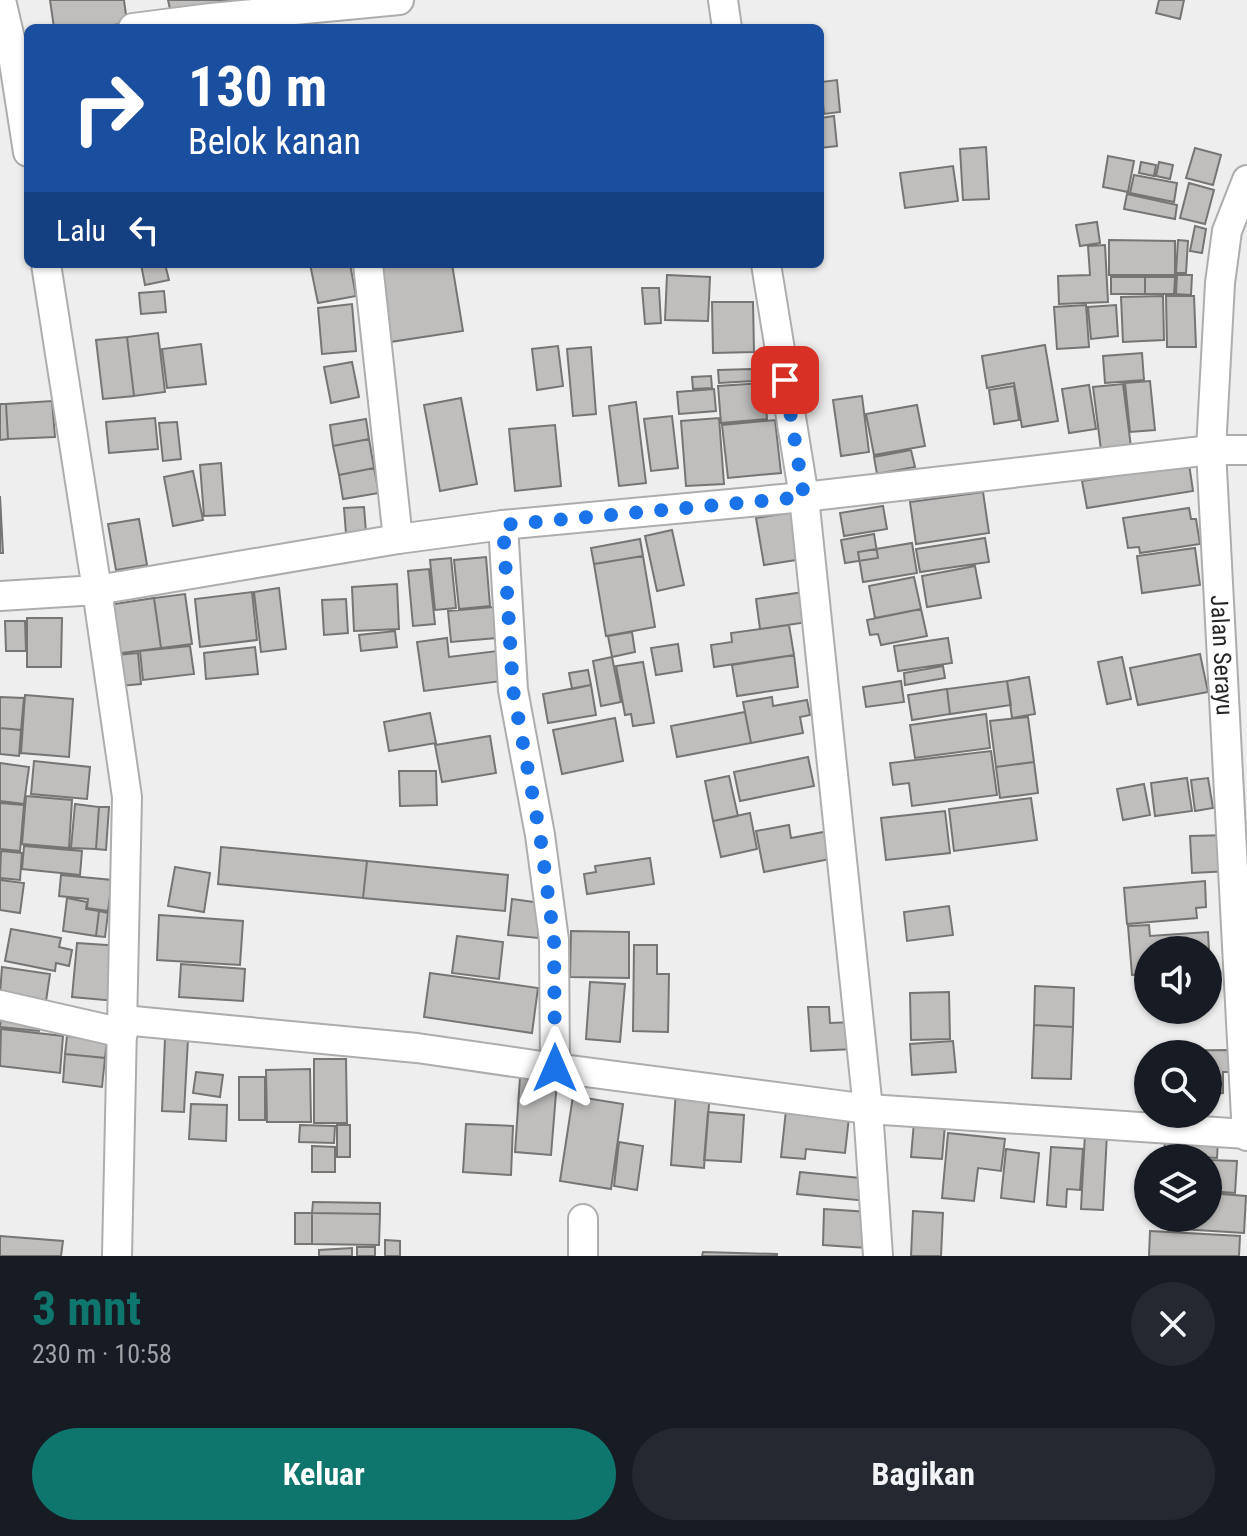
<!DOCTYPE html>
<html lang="id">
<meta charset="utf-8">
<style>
:root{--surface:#171b24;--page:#242831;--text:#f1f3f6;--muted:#9ea1a6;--accent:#0f766e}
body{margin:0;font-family:"Roboto Condensed",sans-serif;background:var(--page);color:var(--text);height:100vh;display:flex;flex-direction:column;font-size:30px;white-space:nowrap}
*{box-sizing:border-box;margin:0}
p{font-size:26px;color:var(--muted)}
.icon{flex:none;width:44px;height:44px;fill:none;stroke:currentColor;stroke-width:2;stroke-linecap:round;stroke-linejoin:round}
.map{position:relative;height:1256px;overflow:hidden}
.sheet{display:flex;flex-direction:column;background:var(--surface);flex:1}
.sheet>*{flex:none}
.guide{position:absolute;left:24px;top:24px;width:800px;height:244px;border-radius:12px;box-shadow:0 2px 6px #0004;background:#1a4fa0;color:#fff;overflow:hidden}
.tools{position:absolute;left:1134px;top:936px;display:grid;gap:16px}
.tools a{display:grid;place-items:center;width:88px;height:88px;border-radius:50%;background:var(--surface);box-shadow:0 2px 6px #0004;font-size:40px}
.pin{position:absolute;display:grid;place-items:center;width:68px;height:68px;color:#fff;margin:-34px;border-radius:16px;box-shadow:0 4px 12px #0006}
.me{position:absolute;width:88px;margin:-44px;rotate:0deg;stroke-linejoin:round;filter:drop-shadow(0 0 6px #0008)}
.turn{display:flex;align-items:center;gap:28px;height:168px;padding:0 32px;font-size:36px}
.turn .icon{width:104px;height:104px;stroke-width:2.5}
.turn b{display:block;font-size:56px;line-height:68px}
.then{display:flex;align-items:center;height:76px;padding:0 32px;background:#0003;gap:16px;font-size:30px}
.round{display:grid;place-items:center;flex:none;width:84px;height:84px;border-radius:42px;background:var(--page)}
.headline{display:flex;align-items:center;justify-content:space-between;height:136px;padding:0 32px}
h1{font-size:48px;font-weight:700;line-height:60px;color:var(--accent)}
.action{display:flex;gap:16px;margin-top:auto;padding:16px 32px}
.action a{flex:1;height:92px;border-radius:48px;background:var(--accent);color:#fff;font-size:32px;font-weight:700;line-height:92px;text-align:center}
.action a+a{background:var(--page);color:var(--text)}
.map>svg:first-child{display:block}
.building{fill:#bfbebd;stroke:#767574;stroke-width:2}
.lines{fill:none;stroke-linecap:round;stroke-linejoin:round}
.minor-casing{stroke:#adadae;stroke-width:32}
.minor{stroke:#fff;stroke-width:28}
.route{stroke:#1a73e8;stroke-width:14;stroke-dasharray:0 25.2}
.labels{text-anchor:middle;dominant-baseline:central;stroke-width:8;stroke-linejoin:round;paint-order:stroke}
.street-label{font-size:24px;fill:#252526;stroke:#fbfbfd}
</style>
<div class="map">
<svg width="1247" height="1256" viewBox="0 0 1247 1256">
<rect width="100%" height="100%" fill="#eeeeef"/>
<path class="building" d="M50 0H124L127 23 94 28H54Z
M168 0H241L242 5 172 18Z
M1159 0H1184L1180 19 1156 13Z
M837 80 840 112 824 114 821 82Z
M834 116 837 146 820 148V118Z
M986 147 989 199 963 200 960 149Z
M1195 148 1221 155 1213 185 1186 178Z
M1108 156 1134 161 1128 192 1103 187Z
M1141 162 1156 165 1154 176 1139 173Z
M1159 162 1173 165 1170 179 1156 176Z
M953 166 958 201 905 208 900 173Z
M1134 175 1177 183 1174 202 1130 193Z
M1189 183 1214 190 1205 224 1180 218Z
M1127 194 1177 205 1175 219 1124 209Z
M1097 222 1100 243 1080 246 1076 225Z
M1195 226 1206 229 1202 253 1190 251Z
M1109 240 1175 241V275H1109Z
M1178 240 1188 241 1186 273H1176Z
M1105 245 1108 302 1059 304 1058 276 1090 275 1088 246Z
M141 264H165L169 280 145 285Z
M310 264H350L356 296 318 303Z
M378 264H452L463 331 390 342Z
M667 275 710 277 708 321 665 320Z
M1177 275H1192L1191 295 1176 294Z
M1111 277H1145V294H1111Z
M1145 277H1175L1174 294H1145Z
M642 288H659L661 323 645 324Z
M164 291 166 312 141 314 139 293Z
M1163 296 1164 340 1123 342 1121 297Z
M1166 296H1194L1196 347H1167Z
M712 302H753L754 352 713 353Z
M352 304 356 351 322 354 318 308Z
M1086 305 1089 347 1057 349 1054 307Z
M1116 305 1118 336 1091 339 1088 307Z
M158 333 165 392 134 396 127 337Z
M127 337 134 396 103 399 96 340Z
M201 344 206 384 167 388 162 349Z
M1045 345 1058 421 1022 427 1014 383 987 388 982 356Z
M558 346 563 386 537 390 532 349Z
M591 347 596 414 573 416 567 349Z
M1142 353 1144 380 1105 383 1103 356Z
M352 362 359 397 331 403 324 367Z
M752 369 753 381 719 383 718 370Z
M711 376 712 388 693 389 692 377Z
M1150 381 1155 430 1130 432 1125 383Z
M764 383 767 419 721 423 718 386Z
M1123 384 1131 447 1101 450 1093 387Z
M1089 385 1096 429 1069 433 1062 389Z
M1014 386 1019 420 994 424 989 390Z
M714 389 716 411 679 414 677 392Z
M862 396 869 452 841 456 833 400Z
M461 398 477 484 440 491 424 405Z
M52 401 55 437 8 439 6 404Z
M636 402 646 483 619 486 609 406Z
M0 404H6L8 439 0 440Z
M917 405 925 446 874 455 866 414Z
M672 416 678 468 651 471 644 419Z
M155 418 158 449 109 453 106 422Z
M719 418 724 484 686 486 681 421Z
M366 419 369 439 333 446 330 425Z
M775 420 781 473 728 478 722 425Z
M177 422 181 459 163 461 159 423Z
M555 425 561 486 515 491 509 429Z
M369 439 374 468 339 475 333 446Z
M911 450 915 467 877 474 874 457Z
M221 463 225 515 204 516 200 465Z
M1189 464 1193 491 1087 508 1082 481Z
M374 468 379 493 343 499 339 475Z
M193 471 203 520 173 526 164 477Z
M983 492 989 533 916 544 910 502Z
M0 496 3 553H0Z
M883 506 887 529 844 536 840 513Z
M364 507 366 532 346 534 344 508Z
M1189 508 1191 519H1196L1200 544 1140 553 1139 547 1128 548 1123 518Z
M795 512 803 559 764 565 756 518Z
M139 519 147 565 116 570 108 524Z
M672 530 684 585 657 591 645 536Z
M874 534 878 558 845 563 841 540Z
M985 538 989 562 920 572 916 549Z
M640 539 643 556 594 564 591 548Z
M912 543 917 573 863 582 858 552Z
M1195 548 1200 585 1142 593 1137 556Z
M643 556 655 627 606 636 594 564Z
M486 557 490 606 459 609 454 560Z
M451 558 456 608 435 610 430 560Z
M975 566 981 598 927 607 922 576Z
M429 569 435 624 413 626 408 571Z
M914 577 921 609 875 618 869 586Z
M397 584 399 629 354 631 352 587Z
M279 588 286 649 261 652 254 592Z
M252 592 257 640 200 647 195 599Z
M804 592 808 622 760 629 756 599Z
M185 594 192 644 161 648 154 598Z
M154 598 161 648 114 654 108 605Z
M346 599 348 633 324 635 322 600Z
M505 606 508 637 451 642 448 611Z
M921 609 927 636 881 645 878 634 870 635 867 620Z
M27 618H62L61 667H27Z
M5 621H25L26 651H6Z
M789 625 794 655 714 667 711 645 732 642 731 633Z
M395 631 397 647 361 651 359 635Z
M632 632 635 652 612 657 608 636Z
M447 638 449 657 497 651 502 681 424 691 417 642Z
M948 638 952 663 898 671 894 646Z
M678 644 682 671 656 675 651 648Z
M190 646 194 674 143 680 140 651Z
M255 647 258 674 206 679 204 653Z
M138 653 141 684 120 686 117 655Z
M1200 654 1208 692 1138 705 1130 668Z
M794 655 798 687 737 696 732 665Z
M612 657 621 702 601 706 593 661Z
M1122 657 1131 699 1107 704 1098 662Z
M643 662 654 723 633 726 631 714 625 715 616 666Z
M943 666 945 678 905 685 904 673Z
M588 670 591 685 572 689 569 673Z
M1029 677 1035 714 1012 718 1007 681Z
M901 681 904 702 866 707 863 687Z
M1007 681 1011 705 950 714 947 689Z
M591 685 596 715 548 723 543 694Z
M947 689 950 714 912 720 908 695Z
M25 695 73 699 69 757 21 753Z
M0 697 24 698 21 730 0 728Z
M772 697 773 706 807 700 810 715 800 717 803 733 751 743 743 702Z
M745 712 751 743 677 757 671 726Z
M430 713 436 743 389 751 384 722Z
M986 714 990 748 915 758 910 725Z
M1028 717 1034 762 996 767 990 721Z
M615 718 623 761 562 774 553 730Z
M0 728 21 730 19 756 0 754Z
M490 736 496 773 442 782 435 745Z
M991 751 997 795 912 806 909 783 893 785 890 763Z
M808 757 814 786 740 801 734 772Z
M34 761 90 767 87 799 31 794Z
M1034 762 1038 793 1000 798 996 767Z
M0 763 29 767 24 804 0 801Z
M399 771H436L437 805 400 806Z
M729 776 738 816 713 821 705 781Z
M1187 778 1192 811 1155 816 1151 783Z
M1208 778 1213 808 1195 811 1191 780Z
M1144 784 1150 815 1123 820 1117 789Z
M26 796 72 800 69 848 22 844Z
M1031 798 1037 840 954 851 949 809Z
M0 803 24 805 20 851 0 849Z
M75 804 99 807 96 849 71 848Z
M99 807H109L106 850 96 849Z
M945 811 950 853 886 860 881 818Z
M750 813 757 849 721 857 713 821Z
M789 825 791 838 829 831 835 858 764 872 756 831Z
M1230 835 1231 871 1192 873 1190 836Z
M24 846 82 851 80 875 22 869Z
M221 847 367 861 363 898 218 884Z
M1 851 22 853 20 880 0 878Z
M650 858 654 884 587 894 584 874 596 872 595 866Z
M367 861 508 875 505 911 363 898Z
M175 867 210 873 204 912 168 906Z
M61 875 112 880 108 911 87 908 88 899 59 896Z
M0 880 24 883 20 913 0 910Z
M1205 881 1206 907 1196 908 1197 918 1127 924 1124 888Z
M67 898 87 902 86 909 99 911 96 936 63 931Z
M512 899 542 903 538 938 508 935Z
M949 906 953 935 907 941 904 912Z
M99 911 108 913 105 937 96 936Z
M159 915 243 921 240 965 157 960Z
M1149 925 1150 936 1208 932 1210 970H1208V950H1148V974L1132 975 1128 926Z
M11 929 61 938 59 947 72 950 69 966 56 963 55 971 5 961Z
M571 931 629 932V978L570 977Z
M457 936 503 942 499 979 452 973Z
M77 943 121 946 116 1001 72 997Z
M634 945H657V974H669L668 1032 633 1031Z
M181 964 245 969 243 1001 179 997Z
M2 967 50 974 46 1001 0 994Z
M430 973 538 988 532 1033 424 1017Z
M590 982 625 984 620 1042 586 1039Z
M1035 986 1074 988 1073 1027 1034 1025Z
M949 992 950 1039 911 1040 910 993Z
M808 1007H829L830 1023 853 1022 855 1049 811 1051Z
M1 1016 40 1020 39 1031 0 1027Z
M1034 1025 1073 1027 1071 1079 1032 1078Z
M1 1029 63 1036 60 1073 0 1066Z
M67 1036 107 1040 105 1058 65 1054Z
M165 1038 188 1039 184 1112 162 1111Z
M953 1041 956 1072 912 1075 910 1044Z
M1230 1050 1231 1072H1223V1093L1208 1094V1054H1151V1051Z
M65 1054 105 1058 102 1087 63 1082Z
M314 1059H346L347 1123H314Z
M310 1069 311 1122H267L266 1070Z
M196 1072 223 1075 220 1097 193 1093Z
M239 1077H265V1120H239Z
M520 1077 557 1081 551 1155 515 1152Z
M676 1090 710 1092 704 1168 671 1165Z
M573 1096 623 1104 611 1189 560 1181Z
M191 1104 227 1105 226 1141 189 1139Z
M786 1110 849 1117 845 1153 806 1149 805 1159 781 1157Z
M708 1112 744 1115 741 1162 704 1160Z
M914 1122 945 1125 942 1159 911 1157Z
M466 1124 513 1126 511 1175 463 1172Z
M300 1125 335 1126 334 1143 299 1142Z
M337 1125H350V1157H337Z
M948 1133 1005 1139 1001 1171 978 1168 974 1201 942 1198Z
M1085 1133 1107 1134 1103 1210 1081 1209Z
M1165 1138 1218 1140 1217 1158 1164 1155Z
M619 1142 643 1146 637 1190 614 1186Z
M312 1146 335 1147V1172H312Z
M1051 1147 1083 1149 1080 1190 1067 1189 1066 1207 1047 1205Z
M1006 1149 1039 1153 1034 1202 1001 1198Z
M1208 1160 1237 1161 1235 1193 1208 1191Z
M800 1172 870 1179 867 1201 797 1194Z
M1208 1193 1246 1196 1244 1233 1165 1228V1218H1208Z
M313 1202 380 1203V1214L312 1213Z
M824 1209 869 1212 867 1248 823 1245Z
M913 1211 943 1213 941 1256H911Z
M295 1213H312V1244H295Z
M312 1213 380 1214 379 1245 312 1244Z
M1150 1231 1240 1236 1239 1256H1149Z
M0 1236 63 1241 61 1256H0Z
M385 1240 400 1241V1256H385Z
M357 1247H375V1256H357Z
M352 1248V1256H319V1250Z
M703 1252 777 1254V1256H702Z"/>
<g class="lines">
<g class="minor-casing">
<g id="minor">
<path d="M1 0 11 43 28 152"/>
<path d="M723 0 727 28"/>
<path d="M133 28 211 18 399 0"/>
<path id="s1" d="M1247 180 1227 231 1220 283 1211 450 1247 1136"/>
<path d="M46 264 97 590 127 797 117 1256"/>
<path d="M368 264 398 539"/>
<path d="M766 264 804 497 868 1109 878 1256"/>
<path d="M503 525 513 690 540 835 554 940 555 1068"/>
<path d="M0 596 97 590 398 539 503 525 804 497 1211 450H1247"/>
<path d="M0 1005 123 1033"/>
<path d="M123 1020 417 1048 555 1068 868 1109 1247 1134"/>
<path d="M583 1256V1219"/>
</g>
</g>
<use href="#minor" class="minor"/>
</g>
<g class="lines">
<path class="route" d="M555 1068 554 940 540 835 513 690 503 525 804 497 785 380"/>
</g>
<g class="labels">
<g class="street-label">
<text stroke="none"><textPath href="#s1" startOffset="480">Jalan Serayu</textPath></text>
</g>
</g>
</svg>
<div class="tools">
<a><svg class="icon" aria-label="sound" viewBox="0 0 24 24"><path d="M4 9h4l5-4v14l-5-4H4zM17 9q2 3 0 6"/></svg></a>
<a><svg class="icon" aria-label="search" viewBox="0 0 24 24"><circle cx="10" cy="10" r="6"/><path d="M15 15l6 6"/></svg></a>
<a><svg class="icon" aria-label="layers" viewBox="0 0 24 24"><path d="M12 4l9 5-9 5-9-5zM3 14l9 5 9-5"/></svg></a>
</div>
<div class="pin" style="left:785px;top:380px;background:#d93025"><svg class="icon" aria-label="arrive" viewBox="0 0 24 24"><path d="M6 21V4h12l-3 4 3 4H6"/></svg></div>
<svg class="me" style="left:555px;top:1068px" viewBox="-20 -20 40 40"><path d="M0-17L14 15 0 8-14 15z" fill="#1a73e8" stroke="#fff" stroke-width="4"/></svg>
<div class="guide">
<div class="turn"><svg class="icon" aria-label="right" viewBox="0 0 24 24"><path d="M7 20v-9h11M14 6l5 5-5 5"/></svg><div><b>130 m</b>Belok kanan</div></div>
<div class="then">Lalu<svg class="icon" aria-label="left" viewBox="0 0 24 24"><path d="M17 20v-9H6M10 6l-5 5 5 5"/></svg></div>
</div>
</div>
<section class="sheet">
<div class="headline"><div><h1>3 mnt</h1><p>230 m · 10:58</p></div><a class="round"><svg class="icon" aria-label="close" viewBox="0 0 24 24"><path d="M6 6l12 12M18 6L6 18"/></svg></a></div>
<div class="action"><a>Keluar</a><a>Bagikan</a></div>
</section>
